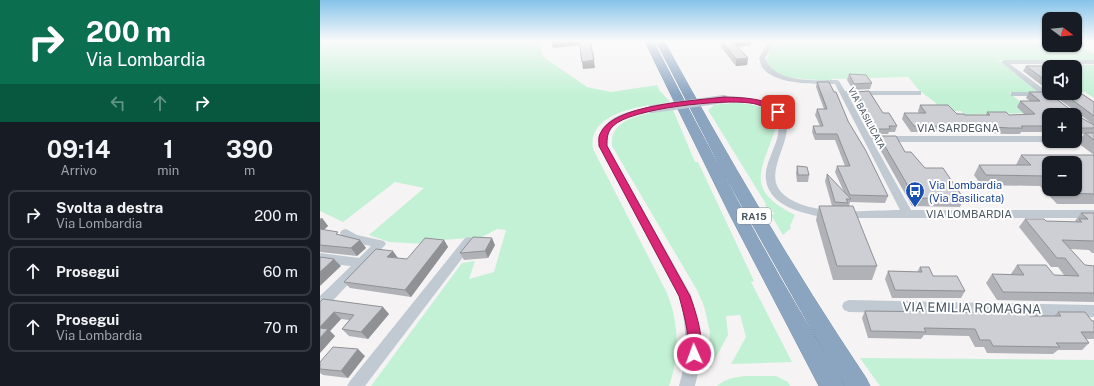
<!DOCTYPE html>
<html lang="it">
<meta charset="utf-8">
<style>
:root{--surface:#171b24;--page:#242831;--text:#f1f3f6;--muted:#9ea1a6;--line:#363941}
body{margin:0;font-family:"Public Sans",sans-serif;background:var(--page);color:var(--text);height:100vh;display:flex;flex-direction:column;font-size:15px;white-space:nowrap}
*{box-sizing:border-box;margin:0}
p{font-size:13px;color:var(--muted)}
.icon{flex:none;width:22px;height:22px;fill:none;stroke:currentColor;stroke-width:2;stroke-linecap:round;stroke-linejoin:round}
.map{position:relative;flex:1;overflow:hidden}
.drawer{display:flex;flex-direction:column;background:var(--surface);width:320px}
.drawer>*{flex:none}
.banner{background:#0b6e4f;color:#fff;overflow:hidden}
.needle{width:26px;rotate:106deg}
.buttons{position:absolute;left:722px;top:12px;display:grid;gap:8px}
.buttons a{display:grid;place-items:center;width:40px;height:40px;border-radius:8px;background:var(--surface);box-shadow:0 1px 3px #0004;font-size:20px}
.pin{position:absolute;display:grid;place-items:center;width:34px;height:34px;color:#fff;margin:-17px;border-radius:8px;box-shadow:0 2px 6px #0006}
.me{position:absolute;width:44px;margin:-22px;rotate:358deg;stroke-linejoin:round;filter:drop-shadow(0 0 3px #0008)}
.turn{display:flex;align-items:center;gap:14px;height:84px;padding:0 20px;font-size:18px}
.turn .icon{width:52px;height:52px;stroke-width:2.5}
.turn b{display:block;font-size:28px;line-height:34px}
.lanes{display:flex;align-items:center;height:38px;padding:0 20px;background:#0003;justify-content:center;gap:20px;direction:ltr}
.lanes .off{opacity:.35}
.eta{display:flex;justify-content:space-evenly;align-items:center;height:68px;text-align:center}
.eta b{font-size:24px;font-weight:700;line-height:28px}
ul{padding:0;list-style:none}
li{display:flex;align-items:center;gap:12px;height:50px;margin:0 8px 6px;padding:0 12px;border:2px solid var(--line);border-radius:8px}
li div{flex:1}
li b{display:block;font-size:15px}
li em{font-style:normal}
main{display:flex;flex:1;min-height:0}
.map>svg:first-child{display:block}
.green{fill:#c3f1d5}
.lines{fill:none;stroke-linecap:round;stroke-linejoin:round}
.highway-casing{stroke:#7690ad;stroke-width:1}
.minor{fill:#c1cad2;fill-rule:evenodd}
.highway{fill:#8ba5c1;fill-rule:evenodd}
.minor-bridge{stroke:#c1cad2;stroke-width:8}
.wall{fill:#b0b2b7;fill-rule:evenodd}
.shaded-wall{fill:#909195}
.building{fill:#cdcfd5;stroke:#909195}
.route{fill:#db2777;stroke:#8e194d}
.labels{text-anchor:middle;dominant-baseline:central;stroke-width:4;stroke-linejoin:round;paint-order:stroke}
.far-street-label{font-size:9px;fill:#4a5661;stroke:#fff}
.shield{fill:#fff;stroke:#808990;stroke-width:1}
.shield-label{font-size:10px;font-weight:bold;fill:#4a5661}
.street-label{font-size:11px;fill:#4a5661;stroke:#fff}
.transit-label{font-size:11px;fill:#164399;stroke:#fff;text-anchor:start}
.near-street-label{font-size:13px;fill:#4a5661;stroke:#fff}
</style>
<main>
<section class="drawer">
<div class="banner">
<div class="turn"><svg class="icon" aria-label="right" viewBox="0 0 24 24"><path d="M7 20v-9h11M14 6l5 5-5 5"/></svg><div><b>200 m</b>Via Lombardia</div></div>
<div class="lanes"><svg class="icon off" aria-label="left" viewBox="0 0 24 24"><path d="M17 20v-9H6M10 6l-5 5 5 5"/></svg><svg class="icon off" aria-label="ahead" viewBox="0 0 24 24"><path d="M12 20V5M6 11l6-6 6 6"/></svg><svg class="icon" aria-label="right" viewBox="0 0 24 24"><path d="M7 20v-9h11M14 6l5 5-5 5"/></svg></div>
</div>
<div class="eta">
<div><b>09:14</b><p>Arrivo</p></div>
<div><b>1</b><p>min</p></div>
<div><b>390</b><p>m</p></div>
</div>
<ul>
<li><svg class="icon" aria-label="right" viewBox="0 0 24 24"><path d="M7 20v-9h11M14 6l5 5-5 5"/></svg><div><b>Svolta a destra</b><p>Via Lombardia</p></div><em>200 m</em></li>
<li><svg class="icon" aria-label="ahead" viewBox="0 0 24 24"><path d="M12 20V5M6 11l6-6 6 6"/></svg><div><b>Prosegui</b></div><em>60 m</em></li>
<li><svg class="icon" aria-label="ahead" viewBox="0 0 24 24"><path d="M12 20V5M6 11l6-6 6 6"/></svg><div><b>Prosegui</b><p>Via Lombardia</p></div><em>70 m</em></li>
</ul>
</section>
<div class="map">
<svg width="774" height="386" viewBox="0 0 774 386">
<rect width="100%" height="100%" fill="#f5f3f3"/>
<path class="green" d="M0 41H221L222 56 267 87 291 92 337 85 340 91 350 102C324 106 267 111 273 149L347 293C359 324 360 354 349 386H51L142 263 155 261 149 279 174 272 186 230 177 229 162 237 109 241 106 244 69 242 49 235 104 188 75 182 23 222 0 211Z
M454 41H729V45H757L774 54V60H678L719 92H689L706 107 703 113 645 115 641 111H618L616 103 600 91 588 77 511 79 512 81 471 78 454 73 446 60Z
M733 64 774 65V98L765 92 755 91V67H738Z
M414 103C429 103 457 107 456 127 441 172 424 189 475 215L470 226 471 228 463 235 451 215 454 214 452 210 449 211 445 205 446 204 388 110 393 106V105Z
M353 110 375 162H378L434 281 431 282 472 362 411 364 426 337 420 315 406 316 408 335 390 368H387L390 332 384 306 377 290 292 146C289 115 331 113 353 110Z
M540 358 774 360V386H560Z
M456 376 468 382 470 386H397C412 372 437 377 456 376Z"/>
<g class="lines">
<g class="highway-casing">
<path id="highway" d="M325 41H333C389 148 444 254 507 357L403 172 336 41H344C407 156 473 269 546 378L550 386H525L521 379 524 386H499L410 215Z"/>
</g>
<path class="minor" d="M449 41H455L445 58C455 84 494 80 517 80L519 81 525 91H601V95H528L550 136H729V141H731L729 142H553L591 210H774V218H508C486 214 450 208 446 180 444 168 452 154 456 142 469 105 431 101 404 101H401V97C414 95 429 98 441 101 501 118 435 166 462 193 488 218 547 210 580 210L515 84C495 84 454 85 442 67 441 65 440 61 439 58Z
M774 60V64H690L729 93H755V96H733L756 113 757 115 755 117V115H748L724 96H691V92H718L681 62 684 60Z
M332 107H335V111C313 116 286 118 287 146L371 295C380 326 383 355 375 386H359C368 355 367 326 359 295L279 146C278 116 308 111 332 107Z
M755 136H774V142L753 141H755Z
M26 229 37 235 64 241 66 244 5 309 0 311V296L31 266 0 263V253L39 258 51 246C41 244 26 243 20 233L22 230Z
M149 237 153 238 155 241 153 244 45 386H27L30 381 145 238Z
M529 300 774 305V317L529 312 524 310 522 306 524 302Z"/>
<use href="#highway" class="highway"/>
<path class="minor-bridge" d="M332 109 404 99"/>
</g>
<path class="wall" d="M400 41H431V45L417 47 428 58 427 65 416 66 401 47V42Z
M706 66 729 69V91L703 71Z
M529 74 552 83 550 89 533 90 527 80Z
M497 82 514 92 528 121 568 196 565 203 530 202 529 206 557 266 552 280H513L496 220 499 206H512L505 181 507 174 524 192 515 172 517 166H525L515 140H495L492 132 493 126H500L495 115 497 109H504L496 87Z
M536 92 563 113 577 126 575 132H569L568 134H552L548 126 549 123 534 97Z
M709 92 751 110H754L737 98 740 93H755L774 102V125L758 113V116L774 125V204H737L720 186 661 185 654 175 659 165H696L701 155H774L758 143 764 134H757L755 137V115H729V132H701L700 134H686L669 133 667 132H591L582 119 584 113H599L598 111 600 105 645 115H666L667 112 689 115H705L697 107 700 101H710L706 98ZM729 163 755 189H729Z
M559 136 585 152 605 168 644 199 640 207 592 206 557 144Z
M477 166 489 175 488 182H477L476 173Z
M761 213H774V253H772L769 250 750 249 765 265 774 266V302L677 300 666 283 672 274H692H691L697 265 734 275H744L738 267H731L699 227 705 219 726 221 756 222 755 221Z
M0 218H2L8 226 4 230 21 235 40 240 46 248 37 256 0 252Z
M124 240 128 247 91 297 30 288 24 282 78 258 87 259Z
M175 245 168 258 144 260 140 253Z
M600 267 613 276 645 291 641 298H572L565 279 568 271 597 272Z
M0 302 69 314 48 339 29 336 22 329 29 320 21 319 10 331 15 336 0 353Z
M545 311 734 316 738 312 772 321H774V339H766L769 343 762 350H738L733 354 667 353 664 347H655L649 336 604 335 601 339 548 338 542 318Z
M45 356 28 378 3 375 0 373V362Z"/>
<path class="shaded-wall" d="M231 41H259L260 45 233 48Z
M412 41H431V45L412 47Z
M428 58 427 65 416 66V59Z
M274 60 275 68 263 69 262 62Z
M2 218 8 226 0 233V220Z
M172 238 175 245 168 258 165 251Z
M40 240 46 248 37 256 31 248Z
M124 240 128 247 91 297 85 290Z
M73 251 78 258 67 257Z
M14 259 21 266 0 286V272Z
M63 307 69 314 48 339 41 332Z
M14 312 21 319 10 331 15 336 0 353V327Z
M38 349 45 356 28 378 21 371Z"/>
<path class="building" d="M259 41H270L274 60 262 62Z
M401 41H416H412L428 58 416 59Z
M706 66H725L729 69V83Z
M529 74 546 75 552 83 534 84Z
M497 82H509L514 92H516L528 121 546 151 568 196 530 195 517 166H530L517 134H496L493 126H503L497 109H507Z
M549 91 563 113H569L577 126H569L570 129H554L550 120H552L536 92Z
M709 92H727L751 110H757L758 116 774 125V128H759L758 133 755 131V115H729V126H701L703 128H690L672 127 671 126H594L584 113H606L600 105H628L637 114H644L645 115H670L667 112H686L689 115 715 114 700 101H720Z
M755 92H759L774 102V116L743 93H755Z
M765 133H774V140Z
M559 136H576L585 152H591L605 168H623L644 199 595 198Z
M701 155H774V194L744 193 740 189H755V163H729V178L727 176 666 175 659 165H711Z
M477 166 487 167 489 175H478Z
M507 174 531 199H526L528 203 515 202Z
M499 206H533L557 266H517Z
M761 213H774V241L742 240 765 265 774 266V293L683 292 672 274 704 275 697 265H726L734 275 759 276 745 258H737L705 219H724L726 221 762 222 759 219H768Z
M0 229 18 232 16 234 40 240 31 248 0 245Z
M153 237 172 238 165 251 140 253Z
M105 238 124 240 85 290 24 282 56 249 73 251 67 257 87 259Z
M0 257 14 259 0 272Z
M600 267H609L613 276H637L645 291 575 290 568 271 602 272Z
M3 299 63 307 41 332 22 329 34 315 14 312 0 327V302Z
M545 311 708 313 710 316H741L738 312H765L772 321H774V332H761L769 343H736L740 347 673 346 670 340H660L655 329 604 328 606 332 551 331Z
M0 328 8 329 0 338Z
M13 347 38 349 21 371 0 369V362Z"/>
<linearGradient id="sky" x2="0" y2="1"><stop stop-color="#85c3ea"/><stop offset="0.43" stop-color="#fafafa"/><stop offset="1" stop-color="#fafafa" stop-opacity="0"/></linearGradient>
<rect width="774" height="95" fill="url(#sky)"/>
<path class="route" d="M404 97C423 98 447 97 461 112L455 114C448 109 440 104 430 103 403 99 311 108 293 126 287 132 287 138 287 146L370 296C376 312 386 343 379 359L374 361 369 359C365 350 368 340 367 330 365 318 362 307 359 296L279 146C279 143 278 137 280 134 292 104 375 101 404 97Z"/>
<defs>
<g id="bus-pin" transform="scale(1)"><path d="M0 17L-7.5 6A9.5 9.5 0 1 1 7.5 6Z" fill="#1a4fb4" stroke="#fff"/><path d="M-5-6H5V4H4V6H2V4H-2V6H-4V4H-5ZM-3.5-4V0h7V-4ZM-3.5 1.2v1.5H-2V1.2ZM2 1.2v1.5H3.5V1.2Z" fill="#fff"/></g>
</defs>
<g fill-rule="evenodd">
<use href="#bus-pin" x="595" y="191"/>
</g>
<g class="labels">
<g class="far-street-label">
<text transform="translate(547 118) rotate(62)">VIA BASILICATA</text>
</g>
<rect class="shield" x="417" y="208" width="34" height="16" rx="3"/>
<g class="shield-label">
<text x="434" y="216">RA15</text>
</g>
<g class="street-label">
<text x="638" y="128">VIA SARDEGNA</text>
<text x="649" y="214">VIA LOMBARDIA</text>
</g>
<g class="transit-label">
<text x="609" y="185">Via Lombardia<tspan x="609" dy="13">(Via Basilicata)</tspan></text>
</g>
<g class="near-street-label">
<text transform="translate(652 308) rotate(1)">VIA EMILIA ROMAGNA</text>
</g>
</g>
</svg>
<div class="buttons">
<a><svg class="needle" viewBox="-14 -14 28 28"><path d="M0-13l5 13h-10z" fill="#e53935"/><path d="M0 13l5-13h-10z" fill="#9ea1a6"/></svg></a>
<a><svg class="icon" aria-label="sound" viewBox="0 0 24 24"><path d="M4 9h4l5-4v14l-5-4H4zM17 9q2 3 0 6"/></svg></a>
<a>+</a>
<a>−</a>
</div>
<div class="pin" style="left:458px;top:112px;background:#d93025"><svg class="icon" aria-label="arrive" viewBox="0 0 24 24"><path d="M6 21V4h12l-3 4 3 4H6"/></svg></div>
<svg class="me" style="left:374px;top:354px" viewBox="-20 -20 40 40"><circle r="17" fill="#db2777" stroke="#fff" stroke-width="3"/><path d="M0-11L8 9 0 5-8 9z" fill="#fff"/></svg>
</div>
</main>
